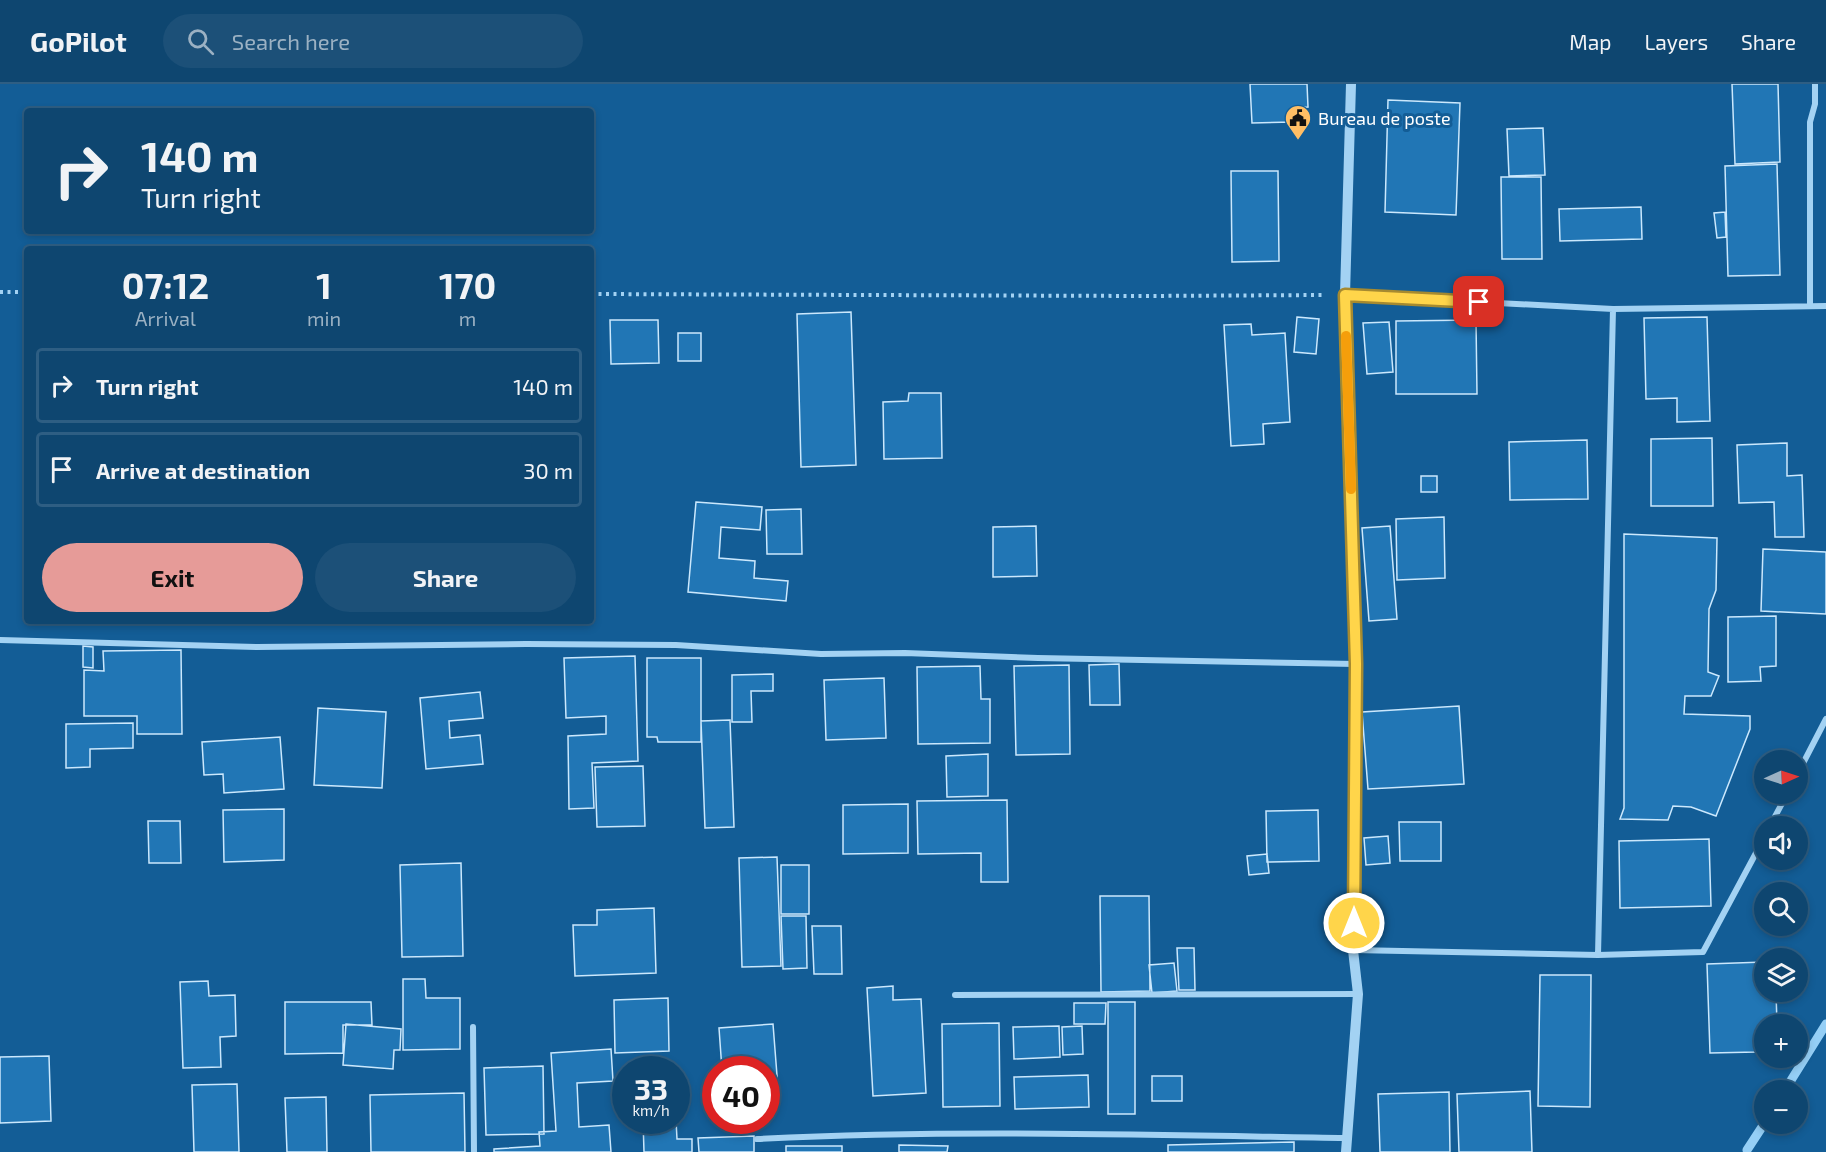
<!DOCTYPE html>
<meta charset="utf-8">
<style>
:root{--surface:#0e4670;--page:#1c5078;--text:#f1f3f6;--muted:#9bb1c3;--line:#2e5e83;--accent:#e69b98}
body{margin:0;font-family:"Exo 2",sans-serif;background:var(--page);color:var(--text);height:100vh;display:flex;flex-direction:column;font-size:22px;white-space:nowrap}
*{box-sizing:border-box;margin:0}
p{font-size:20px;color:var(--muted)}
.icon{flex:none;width:33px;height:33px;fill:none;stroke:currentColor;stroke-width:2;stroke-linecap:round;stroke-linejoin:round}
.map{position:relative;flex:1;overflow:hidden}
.details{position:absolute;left:24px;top:162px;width:570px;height:378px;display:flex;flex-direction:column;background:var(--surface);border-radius:6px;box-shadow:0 3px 9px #0003,0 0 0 2px var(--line)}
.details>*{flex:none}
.top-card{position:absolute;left:24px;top:24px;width:570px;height:126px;border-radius:6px;box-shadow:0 3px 9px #0003,0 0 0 2px var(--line);background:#0e4670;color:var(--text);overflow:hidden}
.needle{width:39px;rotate:87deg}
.controls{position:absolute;left:1754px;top:666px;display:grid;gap:12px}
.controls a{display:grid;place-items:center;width:54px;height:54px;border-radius:50%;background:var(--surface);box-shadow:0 3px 9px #0003,0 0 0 2px var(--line);font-size:30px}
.speed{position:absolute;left:612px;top:972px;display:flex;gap:12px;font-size:30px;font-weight:700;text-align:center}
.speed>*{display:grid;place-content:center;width:78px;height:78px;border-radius:50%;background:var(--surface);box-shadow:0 3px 9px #0003,0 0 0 2px var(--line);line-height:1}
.speed small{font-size:15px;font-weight:400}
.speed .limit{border:9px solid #d22;background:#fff;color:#111}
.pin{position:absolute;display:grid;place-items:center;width:51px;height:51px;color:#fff;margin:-26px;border-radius:12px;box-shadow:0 3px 9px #0006}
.me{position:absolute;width:66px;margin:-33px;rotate:0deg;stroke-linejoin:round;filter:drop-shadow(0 0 4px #0008)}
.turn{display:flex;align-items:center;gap:21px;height:126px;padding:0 18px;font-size:27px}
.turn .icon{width:78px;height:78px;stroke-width:2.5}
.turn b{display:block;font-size:42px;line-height:51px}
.eta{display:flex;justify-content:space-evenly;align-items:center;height:102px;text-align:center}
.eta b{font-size:36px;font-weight:700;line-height:42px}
.action{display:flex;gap:12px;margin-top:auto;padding:12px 18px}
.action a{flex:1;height:69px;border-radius:36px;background:var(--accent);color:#111;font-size:24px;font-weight:700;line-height:69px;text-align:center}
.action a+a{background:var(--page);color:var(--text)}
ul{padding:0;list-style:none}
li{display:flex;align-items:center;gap:18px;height:75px;margin:0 12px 9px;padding:0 6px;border:3px solid var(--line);border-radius:6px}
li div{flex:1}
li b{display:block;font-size:22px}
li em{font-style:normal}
header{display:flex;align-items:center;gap:36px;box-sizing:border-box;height:84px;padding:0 30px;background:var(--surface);border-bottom:2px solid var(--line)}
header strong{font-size:28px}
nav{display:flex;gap:33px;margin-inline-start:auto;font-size:21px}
.search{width:420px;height:54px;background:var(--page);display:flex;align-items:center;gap:15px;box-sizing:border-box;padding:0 21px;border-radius:33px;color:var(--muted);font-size:22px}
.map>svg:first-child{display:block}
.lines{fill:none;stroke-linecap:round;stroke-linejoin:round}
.stream{stroke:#95cff6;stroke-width:9}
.building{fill:#2176b5;stroke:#cbe8fd;stroke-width:1.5}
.path{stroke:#a3d2f3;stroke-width:4;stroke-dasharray:3 4.5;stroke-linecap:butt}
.minor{stroke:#a3d2f3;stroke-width:6}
.tertiary{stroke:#a3d2f3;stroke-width:10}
.route-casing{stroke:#a68a30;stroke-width:15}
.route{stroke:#ffd54a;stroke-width:10}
.slow{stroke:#f59e0b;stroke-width:10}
.labels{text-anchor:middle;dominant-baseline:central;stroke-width:6;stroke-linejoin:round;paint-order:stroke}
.poi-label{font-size:18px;fill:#fff;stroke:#135d96;text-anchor:start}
</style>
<header>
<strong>GoPilot</strong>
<div class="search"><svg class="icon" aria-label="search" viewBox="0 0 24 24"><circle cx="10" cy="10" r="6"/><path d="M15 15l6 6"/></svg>Search here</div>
<nav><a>Map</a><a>Layers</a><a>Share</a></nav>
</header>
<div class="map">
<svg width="1826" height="1068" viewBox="0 0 1826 1068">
<rect width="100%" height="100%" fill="#135d96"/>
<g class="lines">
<path class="stream" d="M1785 1006 1826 940
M1747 1066 1764 1040"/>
</g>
<path class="building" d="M1250 0H1307L1308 23 1292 24 1293 38 1252 39Z
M1732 0H1778L1780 78 1735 80Z
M1388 16 1460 19 1456 131 1385 128Z
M1543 44 1545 91 1509 92 1507 45Z
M1777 80 1780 191 1728 192 1725 82Z
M1231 87H1278L1279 177 1232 178Z
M1501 93H1541L1542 175H1502Z
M1641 123 1642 155 1560 157 1559 125Z
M1725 128 1726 153 1717 154 1714 129Z
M851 228 856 381 801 383 797 230Z
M1297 233 1319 235 1316 270 1294 268Z
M1707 233 1710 337 1677 338V314L1646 315 1644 234Z
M610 236H658L659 279 611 280Z
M1476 236 1477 310H1396V237Z
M1389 238 1393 288 1367 290 1363 239Z
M1251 240 1252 251 1285 249 1290 338 1263 340 1264 360 1231 362 1224 241Z
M678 249H701V277H678Z
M909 309H941L942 374 884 375 883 318 908 317Z
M1712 354 1713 422H1651V355Z
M1587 356 1588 415 1510 416 1509 358Z
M1787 359V392L1802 391 1804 453H1775L1774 418 1739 419 1737 361Z
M1421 392H1437V408H1421Z
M696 418 762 423 760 446 721 443 719 474 755 477 754 494 788 497 786 517 688 508Z
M801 425 802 470H767L766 426Z
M1444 433 1445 494 1397 496 1396 435Z
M1036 442 1037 492 993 493V443Z
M1390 442 1397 535 1369 537 1362 444Z
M1624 450 1717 454 1716 506 1709 525 1708 588 1719 592 1711 612H1685L1684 630 1750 632V645L1716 732 1691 723 1673 722 1668 736 1620 735 1624 724Z
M1763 465 1826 468V530L1761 527Z
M1776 532V582L1760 583 1761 597 1728 598V533Z
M83 562 93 563V584L83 583Z
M181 566 182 650H137V632H84V586L104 587 103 567Z
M635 572 638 677 592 679 594 724 569 725 568 652 606 650V632L566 634 564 574Z
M647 574H701V658H658L657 653H647Z
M1119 580 1120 621H1090L1089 581Z
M1069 581 1070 670 1016 671 1014 582Z
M980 582 981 615H990V659L918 660 917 583Z
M773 590V607H751L752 638H732V591Z
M884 594 886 654 826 656 824 596Z
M480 608 483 634 449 637 450 654 480 651 483 680 426 685 420 614Z
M1459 622 1464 700 1368 705 1362 628Z
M318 624 386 628 382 704 314 701Z
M730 636 734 743 705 744 701 637Z
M133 639V664L90 665V683L66 684V640Z
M280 653 284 705 224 709 223 690 204 691 202 658Z
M988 670V712L947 713 946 672Z
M643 682 645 742 597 743 595 683Z
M1007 716 1008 798H981V769L918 770 917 717Z
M908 720V769L843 770V721Z
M284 725V776L224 778 223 726Z
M1318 726 1319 777 1267 778 1266 727Z
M148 737H180L181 779H149Z
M1399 738H1441V777H1400Z
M1388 752 1390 779 1366 781 1364 754Z
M1709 755 1711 822 1620 824 1619 757Z
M1267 770 1269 789 1249 791 1247 772Z
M777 773 781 882 742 883 739 774Z
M461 779 463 872 402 873 400 781Z
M781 781H809V830H781Z
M1100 812H1149L1150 907 1101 908Z
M654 824 656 889 575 892 573 841H597V826Z
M781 832H806L807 884 783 885Z
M812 842H841L842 890H814Z
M1177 864H1194L1195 906H1179Z
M1764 878V908H1776L1777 940H1764V949H1756V968L1710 969 1707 880Z
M1174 879 1177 907 1152 909 1149 881Z
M1540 891H1591L1590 1023 1538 1022Z
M403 895H425L426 914H460V965L403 966Z
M208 897 209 912 235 911 236 952 220 953 221 983 183 984 180 898Z
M893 902V916L921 915 926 1009 873 1012 867 904Z
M668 914 669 967 615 969 614 916Z
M285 918H371L372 941H343V969L285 970Z
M1108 918H1135V1030H1108Z
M1074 919H1106L1105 940H1074Z
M999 939 1000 1022 943 1023 942 940Z
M346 940 401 945 400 966H394L393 985 343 981Z
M773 940 779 1017 766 1018V986H722L719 944Z
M1059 942 1060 973 1014 975 1013 943Z
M1082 942 1083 970 1063 971 1062 943Z
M611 965 613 997 577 999 579 1043 609 1041 611 1068H494V1065L540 1062 539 1048 556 1047 551 969Z
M49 972 51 1037 0 1039V973Z
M543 982 544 1050 486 1051 484 984Z
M1088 991 1089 1023 1015 1025 1014 993Z
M1152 992H1182V1017H1152Z
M237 1000 239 1068H194L192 1001Z
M1530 1007 1532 1068H1459L1457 1010Z
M1449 1008 1450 1068H1380L1378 1010Z
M464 1009 465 1068H371L370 1011Z
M326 1013 327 1068H287L285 1014Z
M643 1036H676L677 1055H692V1068H644Z
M754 1052V1068H699L698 1054Z
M1294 1058V1068H1168V1061Z
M899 1061 948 1062 947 1068H899Z
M786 1062H842V1068H786Z"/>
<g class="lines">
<path class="path" d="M0 208H27
M591 210 1144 212 1325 211"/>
<path class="minor" d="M1345 211 1613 225 1826 222
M1810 222V38L1815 20V0
M0 556 257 563 526 560 676 561 821 570 905 569 1038 574 1356 580
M1797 691 1826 635
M1770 742 1787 710
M1353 866 1598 871 1703 868 1764 754
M1598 871 1613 225
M955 911 1358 910
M473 943 474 1068
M757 1055C953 1045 1150 1051 1346 1054"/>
<path class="tertiary" d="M1346 1068 1358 910 1353 866 1356 580 1345 211 1351 0"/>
</g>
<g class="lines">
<g class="route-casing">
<path id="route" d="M1354 839 1356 580 1345 211 1479 218"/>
</g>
<use href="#route" class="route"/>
<path class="slow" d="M1346 252 1351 405"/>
</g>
<defs>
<g id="civic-pin" transform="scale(1.35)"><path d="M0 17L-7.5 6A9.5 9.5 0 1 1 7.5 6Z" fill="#ffbe65" stroke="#135d96"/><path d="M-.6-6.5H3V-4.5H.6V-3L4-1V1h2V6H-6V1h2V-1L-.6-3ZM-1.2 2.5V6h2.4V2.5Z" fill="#111"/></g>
</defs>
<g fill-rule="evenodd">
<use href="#civic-pin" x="1298" y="34"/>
</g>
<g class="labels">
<g class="poi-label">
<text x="1318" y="34">Bureau de poste</text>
</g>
</g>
</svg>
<div class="controls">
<a><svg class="needle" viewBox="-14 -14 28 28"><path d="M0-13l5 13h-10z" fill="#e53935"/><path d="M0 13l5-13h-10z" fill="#9bb1c3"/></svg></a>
<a><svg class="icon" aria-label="sound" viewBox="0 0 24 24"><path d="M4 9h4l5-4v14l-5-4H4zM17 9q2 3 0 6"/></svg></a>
<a><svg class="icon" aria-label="search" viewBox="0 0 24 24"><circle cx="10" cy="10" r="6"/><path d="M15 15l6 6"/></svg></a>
<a><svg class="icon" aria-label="layers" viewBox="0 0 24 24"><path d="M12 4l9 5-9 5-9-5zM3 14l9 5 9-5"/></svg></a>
<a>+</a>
<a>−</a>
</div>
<div class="speed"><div>33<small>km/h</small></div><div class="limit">40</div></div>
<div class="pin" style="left:1479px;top:218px;background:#d93025"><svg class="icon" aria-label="arrive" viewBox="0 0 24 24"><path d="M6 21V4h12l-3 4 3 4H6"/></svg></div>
<svg class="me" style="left:1354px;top:839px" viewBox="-20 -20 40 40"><circle r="17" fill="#ffd54a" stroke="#fff" stroke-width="3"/><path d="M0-11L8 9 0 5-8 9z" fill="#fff"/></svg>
<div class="top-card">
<div class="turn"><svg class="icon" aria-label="right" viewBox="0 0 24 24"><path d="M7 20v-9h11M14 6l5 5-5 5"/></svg><div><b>140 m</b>Turn right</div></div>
</div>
<section class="details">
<div class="eta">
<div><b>07:12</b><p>Arrival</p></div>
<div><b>1</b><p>min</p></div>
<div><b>170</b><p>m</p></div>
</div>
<ul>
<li><svg class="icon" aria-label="right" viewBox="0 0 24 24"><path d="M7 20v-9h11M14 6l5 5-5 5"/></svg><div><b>Turn right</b></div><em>140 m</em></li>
<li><svg class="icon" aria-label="arrive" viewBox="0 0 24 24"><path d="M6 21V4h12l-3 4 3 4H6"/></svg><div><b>Arrive at destination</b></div><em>30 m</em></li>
</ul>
<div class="action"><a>Exit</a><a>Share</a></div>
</section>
</div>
